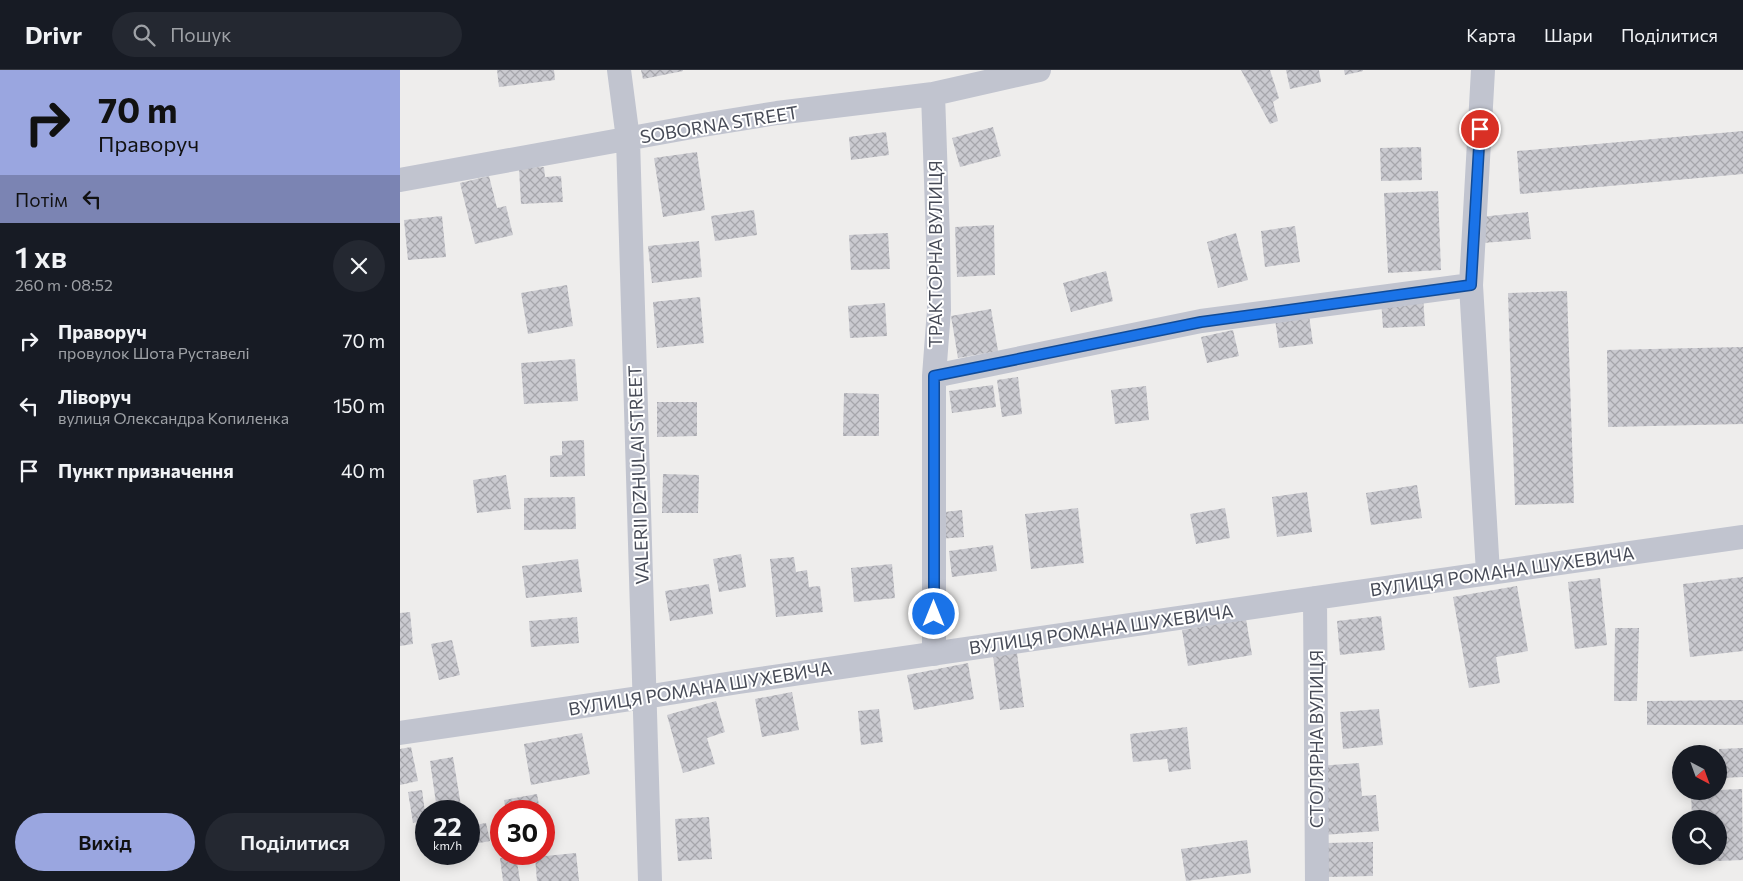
<!DOCTYPE html>
<html lang="uk">
<meta charset="utf-8">
<style>
:root{--surface:#171b24;--page:#242831;--text:#f1f3f6;--muted:#9ea1a6;--line:#363941;--accent:#9aa6e0}
body{margin:0;font-family:Commissioner,sans-serif;background:var(--page);color:var(--text);height:100vh;display:flex;flex-direction:column;font-size:19px;white-space:nowrap}
*{box-sizing:border-box;margin:0}
p{font-size:16px;color:var(--muted)}
.icon{flex:none;width:28px;height:28px;fill:none;stroke:currentColor;stroke-width:2;stroke-linecap:round;stroke-linejoin:round}
.map{position:relative;flex:1;overflow:hidden}
.side{display:flex;flex-direction:column;background:var(--surface);width:400px}
.side>*{flex:none}
.hud{background:#9aa6e0;color:#111;overflow:hidden}
.needle{width:32px;rotate:139deg}
.controls{position:absolute;left:1272px;top:675px;display:grid;gap:10px}
.controls a{display:grid;place-items:center;width:55px;height:55px;border-radius:50%;background:var(--surface);box-shadow:0 2px 12px #0003;font-size:25px}
.speed{position:absolute;left:15px;top:730px;display:flex;gap:10px;font-size:25px;font-weight:700;text-align:center}
.speed>*{display:grid;place-content:center;width:65px;height:65px;border-radius:50%;background:var(--surface);box-shadow:0 2px 12px #0003;line-height:1}
.speed small{font-size:12px;font-weight:400}
.speed .limit{border:8px solid #d22;background:#fff;color:#111}
.pin{position:absolute;display:grid;place-items:center;width:42px;height:42px;color:#fff;margin:-21px;border:2px solid #fff;border-radius:50%;box-shadow:0 1px 5px #0007}
.me{position:absolute;width:55px;margin:-28px;rotate:0deg;stroke-linejoin:round;filter:drop-shadow(0 0 4px #0008)}
.turn{display:flex;align-items:center;gap:18px;height:105px;padding:0 15px;font-size:22px}
.turn .icon{width:65px;height:65px;stroke-width:2.5}
.turn b{display:block;font-size:35px;line-height:42px}
.then{display:flex;align-items:center;height:48px;padding:0 15px;background:#0003;gap:10px;font-size:19px}
.round{display:grid;place-items:center;flex:none;width:52px;height:52px;border-radius:26px;background:var(--page)}
.overview{display:flex;align-items:center;justify-content:space-between;height:85px;padding:0 15px}
h1{font-size:30px;font-weight:600;line-height:38px}
.primary-button{display:flex;gap:10px;margin-top:auto;padding:10px 15px}
.primary-button a{flex:1;height:58px;border-radius:30px;background:var(--accent);color:#111;font-size:20px;font-weight:600;line-height:58px;text-align:center}
.primary-button a+a{background:var(--page);color:var(--text)}
ul{padding:0;list-style:none}
li{display:flex;align-items:center;gap:15px;height:65px;padding:0 15px}
li div{flex:1}
li b{display:block;font-size:19px}
li em{font-style:normal}
header{display:flex;align-items:center;gap:30px;box-sizing:border-box;height:70px;padding:0 25px;background:var(--surface);border-bottom:1px solid var(--line)}
header strong{font-size:24px}
nav{display:flex;gap:28px;margin-inline-start:auto;font-size:18px}
.search{width:350px;height:45px;background:var(--page);display:flex;align-items:center;gap:12px;box-sizing:border-box;padding:0 18px;border-radius:28px;color:var(--muted);font-size:19px}
main{display:flex;flex:1;min-height:0}
.map>svg:first-child{display:block}
.building{fill:url(#building-cross-hatch)}
.lines{fill:none;stroke-linecap:round;stroke-linejoin:round}
.street{stroke:#c1c4cf;stroke-width:24}
.route-casing{stroke:#114b97;stroke-width:12}
.route{stroke:#1a73e8;stroke-width:9}
.labels{text-anchor:middle;dominant-baseline:central;stroke-width:4;stroke-linejoin:round;paint-order:stroke}
.street-label{font-size:18px;fill:#474b57;stroke:#fff}
</style>
<header>
<strong>Drivr</strong>
<div class="search"><svg class="icon" aria-label="search" viewBox="0 0 24 24"><circle cx="10" cy="10" r="6"/><path d="M15 15l6 6"/></svg>Пошук</div>
<nav><a>Карта</a><a>Шари</a><a>Поділитися</a></nav>
</header>
<main>
<section class="side">
<div class="hud">
<div class="turn"><svg class="icon" aria-label="right" viewBox="0 0 24 24"><path d="M7 20v-9h11M14 6l5 5-5 5"/></svg><div><b>70 m</b>Праворуч</div></div>
<div class="then">Потім<svg class="icon" aria-label="left" viewBox="0 0 24 24"><path d="M17 20v-9H6M10 6l-5 5 5 5"/></svg></div>
</div>
<div class="overview"><div><h1>1 хв</h1><p>260 m · 08:52</p></div><a class="round"><svg class="icon" aria-label="close" viewBox="0 0 24 24"><path d="M6 6l12 12M18 6L6 18"/></svg></a></div>
<ul>
<li><svg class="icon" aria-label="right" viewBox="0 0 24 24"><path d="M7 20v-9h11M14 6l5 5-5 5"/></svg><div><b>Праворуч</b><p>провулок Шота Руставелі</p></div><em>70 m</em></li>
<li><svg class="icon" aria-label="left" viewBox="0 0 24 24"><path d="M17 20v-9H6M10 6l-5 5 5 5"/></svg><div><b>Ліворуч</b><p>вулиця Олександра Копиленка</p></div><em>150 m</em></li>
<li><svg class="icon" aria-label="arrive" viewBox="0 0 24 24"><path d="M6 21V4h12l-3 4 3 4H6"/></svg><div><b>Пункт призначення</b></div><em>40 m</em></li>
</ul>
<div class="primary-button"><a>Вихід</a><a>Поділитися</a></div>
</section>
<div class="map">
<svg width="1343" height="811" viewBox="0 0 1343 811">
<defs>
<pattern id="building-cross-hatch" width="8" height="8" patternUnits="userSpaceOnUse" patternTransform="scale(1.25)"><rect width="8" height="8" fill="#cacad0"/><path d="M0 0l8 8M0 8l8-8" fill="none" stroke="#a6a6ac"/></pattern>
</defs>
<rect width="100%" height="100%" fill="#eeedec"/>
<path class="building" d="M97 0H154L155 10 99 17Z
M241 0H283V1L243 9Z
M841 0H870L879 28 873 32 878 51 870 54Z
M886 0H919L921 12 890 19Z
M944 0H963V1L945 5Z
M593 57 601 86 560 97 552 68Z
M1343 61V104L1120 124 1117 81Z
M486 62 489 85 451 90 449 67Z
M1021 77 1022 110 981 111 980 78Z
M297 82 305 140 263 147 254 88Z
M144 97 145 107 161 106 163 132 121 134 119 98Z
M89 106 97 138 106 136 113 165 75 174 60 113Z
M1038 121 1041 200 988 203 984 123Z
M354 140 357 165 315 171 311 146Z
M1128 142 1131 169 1083 173 1080 147Z
M42 146 46 187 8 190 4 150Z
M594 155 595 205 557 207 555 157Z
M895 156 900 192 865 197 861 161Z
M488 163 490 199 451 200 449 165Z
M836 163 848 210 818 218 807 172Z
M299 171 302 207 252 213 248 176Z
M706 201 713 231 671 242 663 213Z
M167 215 173 256 128 264 121 223Z
M1167 221 1174 433 1115 435 1108 223Z
M1023 226 1025 256 983 258 981 229Z
M300 227 304 273 257 278 253 232Z
M485 233 487 266 450 268 448 236Z
M591 239 598 281 558 288 551 246Z
M909 245 913 274 879 278 875 249Z
M833 260 839 286 807 293 801 267Z
M1343 277V354L1208 357 1207 280Z
M175 289 178 331 124 334 121 293Z
M618 307 622 344 602 347 597 310Z
M593 315 596 337 552 343 549 321Z
M746 316 749 350 715 354 711 320Z
M444 323 479 324V366H443Z
M257 332H297V366L257 367Z
M184 370 185 406 150 407V386L162 385V371Z
M263 404 299 405 298 443H262Z
M106 405 111 439 77 443 73 410Z
M1017 415 1022 448 971 455 966 423Z
M907 422 912 462 877 467 872 427Z
M175 427 176 459 124 460V428Z
M678 438 684 493 631 499 625 444Z
M825 438 830 468 796 474 790 444Z
M562 440 564 467 539 469 536 443Z
M593 475 597 501 552 507 549 481Z
M341 484 346 517 319 522 313 489Z
M394 487 396 502 407 500 409 517 420 516 423 542 376 547 370 489Z
M178 489 182 522 126 528 122 496Z
M492 494 495 528 454 532 451 498Z
M1343 507V581L1290 587 1283 514Z
M1200 508 1207 575 1175 579 1168 512Z
M309 514 313 544 270 551 265 521Z
M1117 516 1128 581 1096 587 1100 613 1069 618 1053 527Z
M10 542 13 574 0 576V543Z
M981 546 985 580 940 585 937 551Z
M177 547 179 573 131 577 129 551Z
M846 549 852 585 788 596 782 560Z
M1215 558H1239L1237 631H1214Z
M52 570 60 605 39 610 31 574Z
M617 583 624 637 600 640 593 586Z
M568 593 574 629 514 640 507 605Z
M392 622 399 660 362 667 355 629Z
M1343 630V655H1247V631Z
M316 631 325 662 307 668 315 694 283 703 267 645Z
M479 639 483 672 461 675 458 641Z
M979 639 983 675 943 679 940 642Z
M787 657 791 699 769 702 767 689 733 692 730 664Z
M182 663 190 704 131 715 124 674Z
M11 677 18 711 0 715V679Z
M1343 678V707L1321 708 1319 679Z
M53 687 61 736 37 740 30 691Z
M959 693 962 726 976 725 979 761 923 765 918 696Z
M1342 719 1343 790 1293 792V786H1319V749H1292L1291 721Z
M22 720 26 750 13 753 8 722Z
M137 724 140 741H106L104 730Z
M309 747 312 789 278 791 275 749Z
M86 753 90 771 69 775V756Z
M847 770 851 803 786 811 781 779Z
M973 772V806L925 807V773Z
M176 783 179 811H137L135 787Z
M116 785 120 811H103L100 788Z"/>
<g class="lines">
<path class="street" d="M219 0 228 69 250 811
M1083 0 1071 215 1088 503
M533 24 538 169 539 240 534 306V584
M0 110 303 55 377 43 533 24 639 0
M534 306 801 251 1071 215
M915 528 917 811
M0 663 245 627 339 612 915 528 1343 467"/>
</g>
<g class="lines">
<g class="route-casing">
<path id="route" d="M534 544V306L801 252 1071 215 1080 59"/>
</g>
<use href="#route" class="route"/>
</g>
<g class="labels">
<g class="street-label">
<text transform="translate(319 54) rotate(-9)">SOBORNA STREET</text>
<text transform="translate(535 184) rotate(-90)">ТРАКТОРНА ВУЛИЦЯ</text>
<text transform="translate(238 405) rotate(-92)">VALERII DZHULAI STREET</text>
<text transform="translate(1102 501) rotate(-8)">ВУЛИЦЯ РОМАНА ШУХЕВИЧА</text>
<text transform="translate(701 559) rotate(-8)">ВУЛИЦЯ РОМАНА ШУХЕВИЧА</text>
<text transform="translate(300 618) rotate(-9)">ВУЛИЦЯ РОМАНА ШУХЕВИЧА</text>
<text transform="translate(916 669) rotate(-90)">СТОЛЯРНА ВУЛИЦЯ</text>
</g>
</g>
</svg>
<div class="controls">
<a><svg class="needle" viewBox="-14 -14 28 28"><path d="M0-13l5 13h-10z" fill="#e53935"/><path d="M0 13l5-13h-10z" fill="#9ea1a6"/></svg></a>
<a><svg class="icon" aria-label="search" viewBox="0 0 24 24"><circle cx="10" cy="10" r="6"/><path d="M15 15l6 6"/></svg></a>
</div>
<div class="speed"><div>22<small>km/h</small></div><div class="limit">30</div></div>
<div class="pin" style="left:1080px;top:59px;background:#d93025"><svg class="icon" aria-label="arrive" viewBox="0 0 24 24"><path d="M6 21V4h12l-3 4 3 4H6"/></svg></div>
<svg class="me" style="left:534px;top:544px" viewBox="-20 -20 40 40"><circle r="17" fill="#1a73e8" stroke="#fff" stroke-width="3"/><path d="M0-11L8 9 0 5-8 9z" fill="#fff"/></svg>
</div>
</main>
